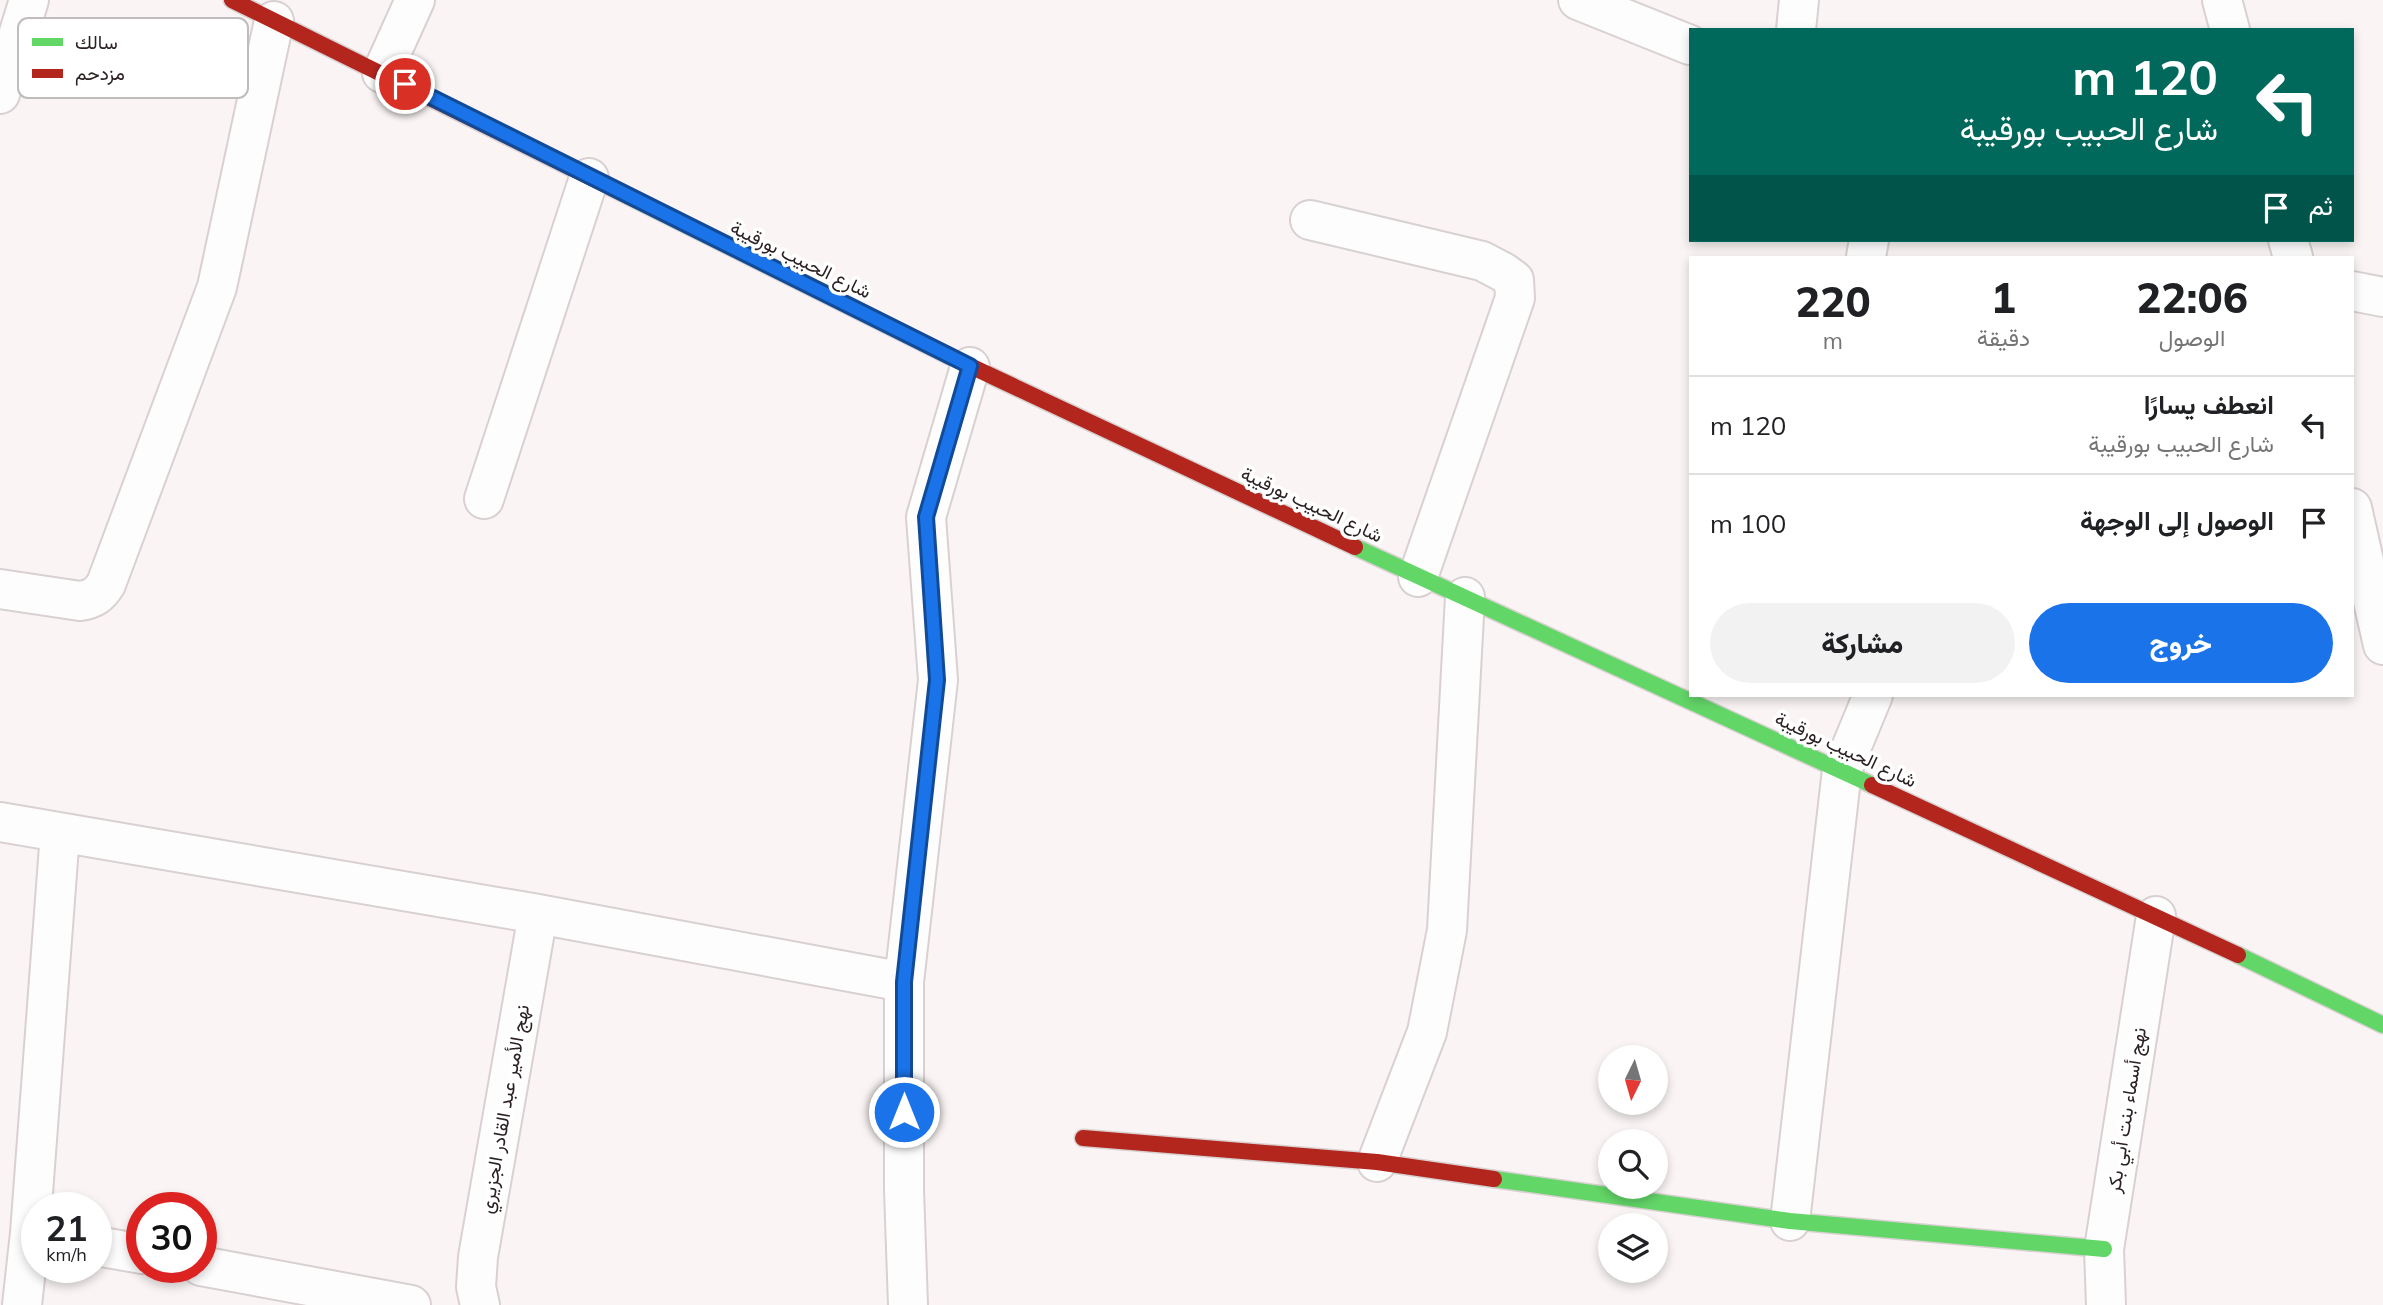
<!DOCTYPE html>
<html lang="ar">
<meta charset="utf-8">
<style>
:root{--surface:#fff;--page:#f2f2f2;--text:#202124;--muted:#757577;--line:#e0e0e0;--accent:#1a73e8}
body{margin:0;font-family:Mulish,Vazirmatn,sans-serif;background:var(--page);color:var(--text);direction:rtl;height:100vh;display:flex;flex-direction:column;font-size:26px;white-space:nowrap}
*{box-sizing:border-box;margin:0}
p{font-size:23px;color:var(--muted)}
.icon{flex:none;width:38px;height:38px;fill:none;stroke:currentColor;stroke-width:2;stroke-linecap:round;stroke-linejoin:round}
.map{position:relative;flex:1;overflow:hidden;direction:ltr}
.panel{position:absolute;left:1689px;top:256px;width:665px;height:441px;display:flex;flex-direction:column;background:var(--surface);border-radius:0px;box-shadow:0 4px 10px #0003;direction:rtl}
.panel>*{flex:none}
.top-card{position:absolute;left:1689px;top:28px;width:665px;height:214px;border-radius:0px;box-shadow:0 4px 10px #0003;direction:rtl;background:#00695c;color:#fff;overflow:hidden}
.needle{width:46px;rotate:185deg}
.fabs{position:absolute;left:1598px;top:1045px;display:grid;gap:14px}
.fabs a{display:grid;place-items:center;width:70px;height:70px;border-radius:50%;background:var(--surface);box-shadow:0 4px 10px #0003;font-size:35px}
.speed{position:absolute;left:21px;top:1192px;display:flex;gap:14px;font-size:35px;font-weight:700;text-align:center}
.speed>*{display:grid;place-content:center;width:91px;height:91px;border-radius:50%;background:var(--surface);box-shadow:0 4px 10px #0003;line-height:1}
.speed small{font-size:18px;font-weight:400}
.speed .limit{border:10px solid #d22;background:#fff;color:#111}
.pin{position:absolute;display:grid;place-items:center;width:60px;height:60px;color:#fff;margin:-30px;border:4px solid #fff;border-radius:50%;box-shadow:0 2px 7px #0007}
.me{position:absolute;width:77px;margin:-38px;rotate:0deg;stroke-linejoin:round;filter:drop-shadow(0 0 5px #0008)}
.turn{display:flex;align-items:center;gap:24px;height:147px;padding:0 21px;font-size:32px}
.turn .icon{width:91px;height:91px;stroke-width:2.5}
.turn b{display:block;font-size:49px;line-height:60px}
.then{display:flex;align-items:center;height:66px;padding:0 21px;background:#0003;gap:14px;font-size:26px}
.eta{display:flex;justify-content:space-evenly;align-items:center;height:119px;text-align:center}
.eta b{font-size:42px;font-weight:800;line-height:49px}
.cta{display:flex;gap:14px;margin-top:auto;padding:14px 21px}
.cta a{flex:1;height:80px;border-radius:42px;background:var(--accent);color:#fff;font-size:28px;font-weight:800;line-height:80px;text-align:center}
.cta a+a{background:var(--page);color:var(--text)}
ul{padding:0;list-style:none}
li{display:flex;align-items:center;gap:21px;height:98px;padding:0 21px;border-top:2px solid var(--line)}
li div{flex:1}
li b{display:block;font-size:26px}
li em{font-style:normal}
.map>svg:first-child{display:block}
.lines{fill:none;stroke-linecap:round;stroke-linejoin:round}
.street-casing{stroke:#d9d1d1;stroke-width:42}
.fast-casing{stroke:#d9d1d1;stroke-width:19}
.jam-casing{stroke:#d9d1d1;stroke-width:19}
.street{stroke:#fefdfd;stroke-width:38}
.fast{stroke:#63d668;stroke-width:16}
.jam{stroke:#b3261e;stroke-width:16}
.route-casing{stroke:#114b97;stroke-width:18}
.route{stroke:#1a73e8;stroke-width:12}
.labels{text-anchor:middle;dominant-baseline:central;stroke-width:7;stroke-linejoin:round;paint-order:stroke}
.street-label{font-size:19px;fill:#2c2122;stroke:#fff}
.key{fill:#fff;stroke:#c0bcbd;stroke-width:2}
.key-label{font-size:19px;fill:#2c2122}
</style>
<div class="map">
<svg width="2383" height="1305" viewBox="0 0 2383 1305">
<rect width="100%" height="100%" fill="#faf4f4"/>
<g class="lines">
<g class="street-casing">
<path id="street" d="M1578 0 1690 45
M2222 0 2230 30
M1796 30 1799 0
M382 73 415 0
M0 94 29 0
M1310 220 1482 261 1503 272 1514 280 1515 298 1418 577
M2288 240 2293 257
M1866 257 1869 240
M2352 291 2383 297
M484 499 589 178
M2352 508 2383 645
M0 589 80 601C93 599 99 595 106 584L217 287 274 21
M0 822 538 914 904 982
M1377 1162 1427 1032 1447 930 1465 597
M1790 1221 1842 770 1873 695
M96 1246 142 1254
M201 1266 411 1305
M22 1305 30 1233 60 833
M480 1305 476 1287 478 1257 538 914
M908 1305 904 1190V982L938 680 926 517 970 367
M2106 1305 2104 1249 2156 916"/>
</g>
<g class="fast-casing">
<path id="fast" d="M636 200 949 356
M1355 547 1872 785
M2238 955 2383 1025
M1494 1179 1790 1221 2104 1249"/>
</g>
<g class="jam-casing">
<path id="jam" d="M232 0 636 200
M949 356 1355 547
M1872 785 2238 955
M1083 1138 1377 1162 1494 1179"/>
</g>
<use href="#street" class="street"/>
<use href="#fast" class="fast"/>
<use href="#jam" class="jam"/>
</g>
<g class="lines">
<g class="route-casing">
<path id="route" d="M405 84 970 366 926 517 937 680 904 982V1112"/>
</g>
<use href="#route" class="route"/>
</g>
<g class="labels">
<g class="street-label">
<text transform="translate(801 259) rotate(26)">شارع الحبيب بورقيبة</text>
<text transform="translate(1312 504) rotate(25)">شارع الحبيب بورقيبة</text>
<text transform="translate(1846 749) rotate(25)">شارع الحبيب بورقيبة</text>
<text transform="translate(504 1109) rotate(-80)">نهج اﻷمير عبد القادر الجزيري</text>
<text transform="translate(2126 1110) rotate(-81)">نهج أسماء بنت أبي بكر</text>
</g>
</g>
<rect x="18" y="18" width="230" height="80" rx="10" class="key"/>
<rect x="32" y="38" width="31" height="8" fill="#63d668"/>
<rect x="32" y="69" width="31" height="9" fill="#b3261e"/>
<g class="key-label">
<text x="75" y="49">سالك</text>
<text x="75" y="80">مزدحم</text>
</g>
</svg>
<div class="fabs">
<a><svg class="needle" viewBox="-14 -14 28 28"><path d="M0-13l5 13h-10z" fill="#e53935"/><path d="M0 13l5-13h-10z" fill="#757577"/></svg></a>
<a><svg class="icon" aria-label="search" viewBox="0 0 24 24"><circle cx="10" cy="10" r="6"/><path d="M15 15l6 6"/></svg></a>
<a><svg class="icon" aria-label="layers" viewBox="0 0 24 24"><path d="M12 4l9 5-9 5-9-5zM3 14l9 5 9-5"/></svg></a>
</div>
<div class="speed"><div>21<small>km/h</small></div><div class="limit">30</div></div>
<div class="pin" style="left:405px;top:84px;background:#d93025"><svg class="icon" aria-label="arrive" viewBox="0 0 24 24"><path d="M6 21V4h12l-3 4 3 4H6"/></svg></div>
<svg class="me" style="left:904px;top:1112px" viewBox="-20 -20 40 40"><circle r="17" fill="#1a73e8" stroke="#fff" stroke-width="3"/><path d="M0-11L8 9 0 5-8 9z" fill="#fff"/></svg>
<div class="top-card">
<div class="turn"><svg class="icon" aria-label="left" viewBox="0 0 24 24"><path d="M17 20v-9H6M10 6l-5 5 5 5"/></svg><div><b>120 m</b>شارع الحبيب بورقيبة</div></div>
<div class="then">ثم<svg class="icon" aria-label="arrive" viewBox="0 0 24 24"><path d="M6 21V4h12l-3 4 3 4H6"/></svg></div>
</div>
<section class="panel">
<div class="eta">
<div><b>22:06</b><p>الوصول</p></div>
<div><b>1</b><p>دقيقة</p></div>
<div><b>220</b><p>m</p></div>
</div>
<ul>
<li><svg class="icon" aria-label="left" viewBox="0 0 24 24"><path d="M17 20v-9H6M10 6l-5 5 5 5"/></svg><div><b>انعطف يسارًا</b><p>شارع الحبيب بورقيبة</p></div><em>120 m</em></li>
<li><svg class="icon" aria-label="arrive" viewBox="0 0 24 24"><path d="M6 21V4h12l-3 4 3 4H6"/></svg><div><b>الوصول إلى الوجهة</b></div><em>100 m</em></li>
</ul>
<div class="cta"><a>خروج</a><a>مشاركة</a></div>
</section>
</div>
